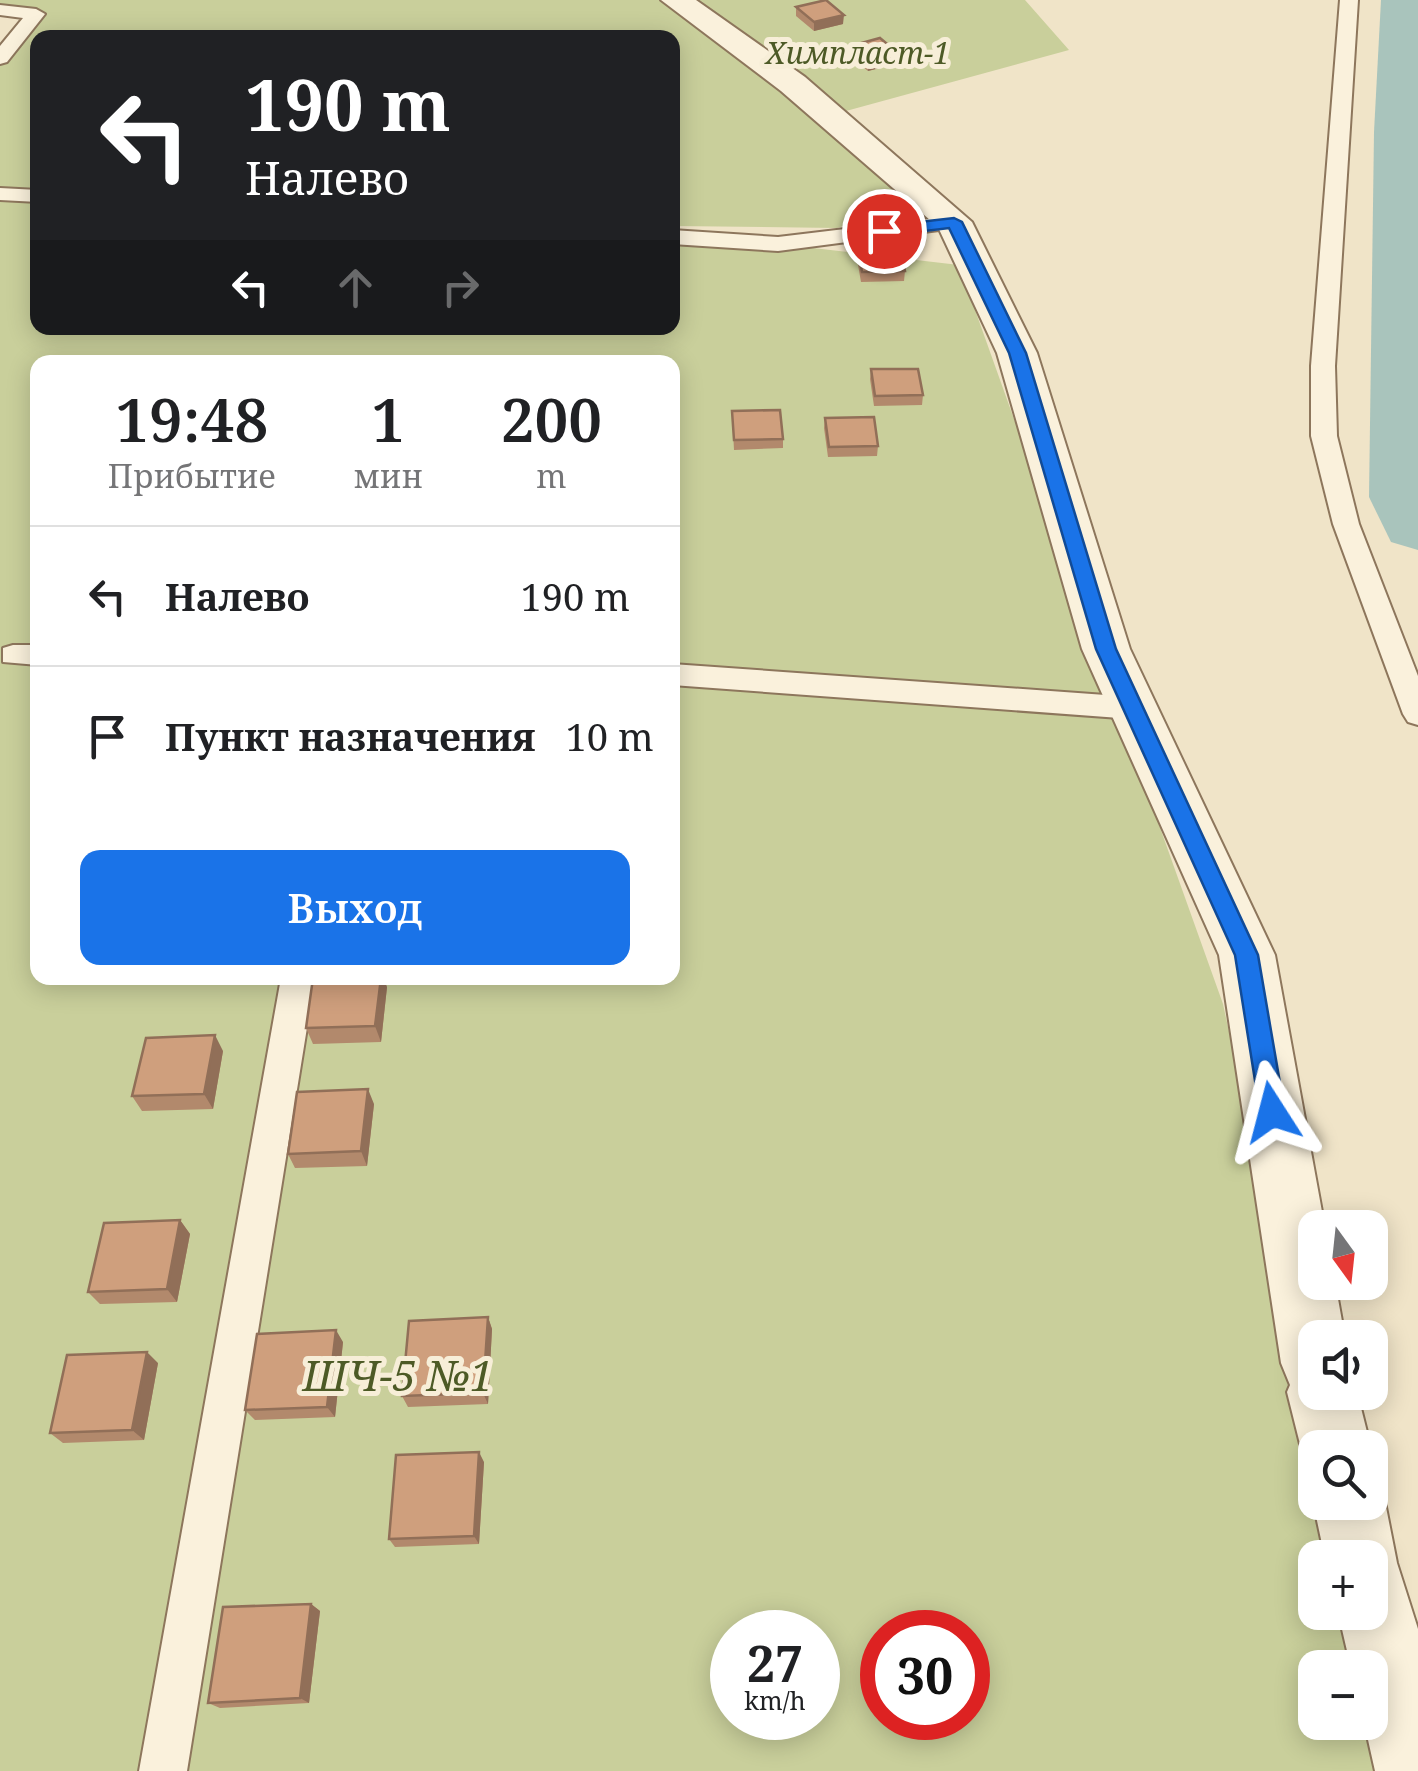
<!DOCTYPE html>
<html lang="ru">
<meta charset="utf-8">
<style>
:root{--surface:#fff;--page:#f6f6f6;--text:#202124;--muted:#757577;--line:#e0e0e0;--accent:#1a73e8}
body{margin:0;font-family:"Noto Serif",serif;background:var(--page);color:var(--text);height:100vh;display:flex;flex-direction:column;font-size:38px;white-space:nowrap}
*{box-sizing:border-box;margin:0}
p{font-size:32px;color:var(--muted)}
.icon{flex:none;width:55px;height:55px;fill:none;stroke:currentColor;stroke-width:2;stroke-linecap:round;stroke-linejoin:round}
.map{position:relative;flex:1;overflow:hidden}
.drawer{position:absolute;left:30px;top:355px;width:650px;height:630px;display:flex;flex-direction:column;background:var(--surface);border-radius:20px;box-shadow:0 5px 25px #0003}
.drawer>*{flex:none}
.banner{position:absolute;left:30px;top:30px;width:650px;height:305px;border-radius:20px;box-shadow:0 5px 25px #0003;background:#202124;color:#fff;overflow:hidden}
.needle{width:65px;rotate:165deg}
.buttons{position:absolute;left:1298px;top:1210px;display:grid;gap:20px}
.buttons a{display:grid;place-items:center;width:90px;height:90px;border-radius:20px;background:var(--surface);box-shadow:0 5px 25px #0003;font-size:50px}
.speed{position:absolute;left:710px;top:1610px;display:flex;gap:20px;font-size:50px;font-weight:700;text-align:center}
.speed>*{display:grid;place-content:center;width:130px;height:130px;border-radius:50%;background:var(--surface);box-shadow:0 5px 25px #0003;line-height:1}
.speed small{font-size:25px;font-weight:400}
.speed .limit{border:15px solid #d22;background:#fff;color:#111}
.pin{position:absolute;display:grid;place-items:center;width:85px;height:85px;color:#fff;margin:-42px;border:5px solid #fff;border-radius:50%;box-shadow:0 2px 10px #0007}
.me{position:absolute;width:110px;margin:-55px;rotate:351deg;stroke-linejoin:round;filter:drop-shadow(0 0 8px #0008)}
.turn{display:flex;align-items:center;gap:35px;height:210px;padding:0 50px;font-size:45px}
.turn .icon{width:130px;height:130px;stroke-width:2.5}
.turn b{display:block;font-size:70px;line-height:85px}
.lanes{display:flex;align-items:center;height:95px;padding:0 50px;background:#0003;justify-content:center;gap:50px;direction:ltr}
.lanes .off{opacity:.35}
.eta{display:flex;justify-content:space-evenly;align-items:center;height:170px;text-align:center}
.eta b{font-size:60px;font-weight:600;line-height:70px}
.cta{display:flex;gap:20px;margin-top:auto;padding:20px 50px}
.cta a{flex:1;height:115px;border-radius:20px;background:var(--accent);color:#fff;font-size:40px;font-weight:600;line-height:115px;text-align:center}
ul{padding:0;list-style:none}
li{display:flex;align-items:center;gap:30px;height:140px;padding:0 50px;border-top:2px solid var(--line)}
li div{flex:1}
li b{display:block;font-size:38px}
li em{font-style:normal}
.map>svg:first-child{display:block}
.green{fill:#c9cf9b;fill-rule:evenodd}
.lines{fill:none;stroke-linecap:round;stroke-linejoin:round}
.river{fill:#a9c4bc;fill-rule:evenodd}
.lane-casing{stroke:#8d765c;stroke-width:4}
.street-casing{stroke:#8d765c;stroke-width:4}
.lane{fill:#faf1dc;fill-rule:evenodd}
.street{fill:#faf1dc;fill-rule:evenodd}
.wall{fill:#b2896c}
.shaded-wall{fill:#916f58}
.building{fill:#cf9f7d;stroke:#916f58;stroke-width:2.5}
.route{fill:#1a73e8;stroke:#114b97;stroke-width:2.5}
.labels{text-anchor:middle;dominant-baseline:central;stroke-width:10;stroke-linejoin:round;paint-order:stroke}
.far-park-label{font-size:30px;font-style:italic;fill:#4d5a26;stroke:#f7eed8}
.near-park-label{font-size:42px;font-style:italic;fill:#4d5a26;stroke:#f7eed8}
</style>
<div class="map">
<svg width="1418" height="1771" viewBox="0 0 1418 1771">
<rect width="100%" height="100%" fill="#f0e4c8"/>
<path class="green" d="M0 0H669L925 199 837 228 673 226 672 38H38L37 192 0 190V61L38 14 0 9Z
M689 0H1025L1069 50 846 111Z
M0 200 37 202 38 328H672L673 238 779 244 959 265 1223 1004 1319 1447 1315 1448V1502L1343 1557 1315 1558V1612L1355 1613 1367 1667 1315 1668V1722H1370L1389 1771H0ZM38 362H672V978H38ZM732 1632H818V1718H732ZM882 1632H968V1718H882Z"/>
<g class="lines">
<path class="river" d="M1381 0H1418V550L1391 542 1369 497 1374 132Z"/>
<g class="lane-casing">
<path id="lane" d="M1340 0H1358L1335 366 1337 436 1359 524 1418 676V725L1408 722 1403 714 1333 524 1311 436V366Z
M0 5 36 9 45 14 7 62 0 64V46L23 18 0 15Z
M0 188 38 190V202L0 200Z
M954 216 965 222 962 227 778 251 672 244V230L778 237Z
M13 645H38V665L3 662V648Z
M672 664 1133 697 1143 700 1148 708 1143 716 1133 719 672 685Z
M281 978H315L187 1771H139Z"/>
</g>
<g class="street-casing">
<path id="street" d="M661 0H696L805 77 972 222 1037 353 1130 649 1275 955 1325 1228H1315V1282H1335L1345 1338H1315V1392H1357L1371 1448 1370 1451V1448H1315V1475L1301 1448 1287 1392 1290 1385 1281 1363 1219 955 1082 649 997 353 938 227 781 91Z
M1370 1475 1374 1477 1385 1502 1397 1563 1418 1629V1771H1375L1364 1722H1370V1668H1351L1338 1612H1370V1558H1325L1313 1502 1315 1497V1502H1370Z"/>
</g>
<use href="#lane" class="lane"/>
<use href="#street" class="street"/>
</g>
<path class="wall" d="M796 7 843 24 814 31 796 16Z
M850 46 899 63 868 71 849 55Z
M858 249 905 271 904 281 861 282 857 259Z
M871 369 923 395 922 405 874 406 870 379Z
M732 411 783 439V448L734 450Z
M825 418 878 446 877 456 828 457 824 428Z
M387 987 381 1042 313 1044 306 1028Z
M223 1051 213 1109 142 1111 132 1096Z
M374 1104 367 1166 295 1168 288 1154Z
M180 1220 190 1234 177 1302 100 1304 88 1292Z
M488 1317 492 1329 488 1404 408 1407 402 1396Z
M343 1342 335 1417 255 1420 245 1410Z
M158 1363 144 1440 63 1443 50 1433Z
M484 1462 479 1544 395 1547 389 1539Z
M311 1604 320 1611 309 1703 220 1708 208 1703Z"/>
<path class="shaded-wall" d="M844 15 843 24 814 31V22Z
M899 54V63L868 71 869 62Z
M381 978H384L387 987 381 1042 375 1026Z
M215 1035 223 1051 213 1109 204 1094Z
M368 1089 374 1104 367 1166 361 1151Z
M180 1220 190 1234 177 1302 167 1289Z
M488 1317 492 1329 488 1404 483 1393Z
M336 1330 343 1342 335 1417 327 1407Z
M147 1352 158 1363 144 1440 132 1430Z
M479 1452 484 1462 479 1544 474 1536Z
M311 1604 320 1611 309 1703 300 1698Z"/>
<path class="building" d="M826 0 844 15 814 22 796 7Z
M880 38 899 54 869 62 850 46Z
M901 248 905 271 862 272 858 249Z
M871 369H918L923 395 875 396Z
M780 410 783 439 734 440 732 411Z
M874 417 878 446 829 447 825 418Z
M313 978H381L375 1026 306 1028Z
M215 1035 204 1094 132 1096 146 1038Z
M368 1089 361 1151 288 1154 297 1092Z
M180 1220 167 1289 88 1292 104 1223Z
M488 1317 483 1393 402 1396 409 1321Z
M336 1330 327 1407 245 1410 257 1334Z
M147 1352 132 1430 50 1433 67 1355Z
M479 1452 474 1536 389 1539 396 1455Z
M311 1604 300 1698 208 1703 223 1607Z"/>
<path class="route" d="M954 218 962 222 1026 353 1116 649 1258 955 1285 1112 1281 1121 1272 1124 1264 1121 1260 1112 1235 955 1096 649 1009 353 949 228 884 236 876 231 884 226Z"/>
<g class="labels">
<g class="far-park-label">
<text x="858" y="52">Химпласт-1</text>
</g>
<g class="near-park-label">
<text x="398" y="1374">ШЧ-5 №1</text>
</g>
</g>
</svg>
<div class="buttons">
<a><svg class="needle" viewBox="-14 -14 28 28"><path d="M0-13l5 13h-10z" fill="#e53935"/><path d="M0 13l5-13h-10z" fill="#757577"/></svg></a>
<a><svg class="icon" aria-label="sound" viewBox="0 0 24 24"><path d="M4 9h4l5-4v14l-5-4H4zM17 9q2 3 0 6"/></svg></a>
<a><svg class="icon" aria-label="search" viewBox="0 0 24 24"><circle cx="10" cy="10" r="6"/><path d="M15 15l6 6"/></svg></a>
<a>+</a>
<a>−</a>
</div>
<div class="speed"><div>27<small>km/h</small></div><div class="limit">30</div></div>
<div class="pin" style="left:884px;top:231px;background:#d93025"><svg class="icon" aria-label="arrive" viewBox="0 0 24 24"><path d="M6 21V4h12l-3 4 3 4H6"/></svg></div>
<svg class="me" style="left:1272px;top:1112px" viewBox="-20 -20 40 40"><path d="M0-17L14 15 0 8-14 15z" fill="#1a73e8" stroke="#fff" stroke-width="4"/></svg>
<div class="banner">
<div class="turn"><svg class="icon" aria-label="left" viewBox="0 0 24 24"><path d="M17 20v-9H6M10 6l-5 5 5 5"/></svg><div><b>190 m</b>Налево</div></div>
<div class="lanes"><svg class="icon" aria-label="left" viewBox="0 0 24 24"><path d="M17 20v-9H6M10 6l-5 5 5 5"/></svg><svg class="icon off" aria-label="ahead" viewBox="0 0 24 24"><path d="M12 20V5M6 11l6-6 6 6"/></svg><svg class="icon off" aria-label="right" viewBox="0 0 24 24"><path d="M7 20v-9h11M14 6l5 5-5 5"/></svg></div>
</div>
<section class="drawer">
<div class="eta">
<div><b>19:48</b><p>Прибытие</p></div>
<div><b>1</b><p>мин</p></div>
<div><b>200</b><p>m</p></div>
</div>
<ul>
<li><svg class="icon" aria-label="left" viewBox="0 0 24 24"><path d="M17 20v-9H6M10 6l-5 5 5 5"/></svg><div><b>Налево</b></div><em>190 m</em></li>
<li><svg class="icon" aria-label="arrive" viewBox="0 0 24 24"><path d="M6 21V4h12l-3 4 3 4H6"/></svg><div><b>Пункт назначения</b></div><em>10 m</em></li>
</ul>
<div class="cta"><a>Выход</a></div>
</section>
</div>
